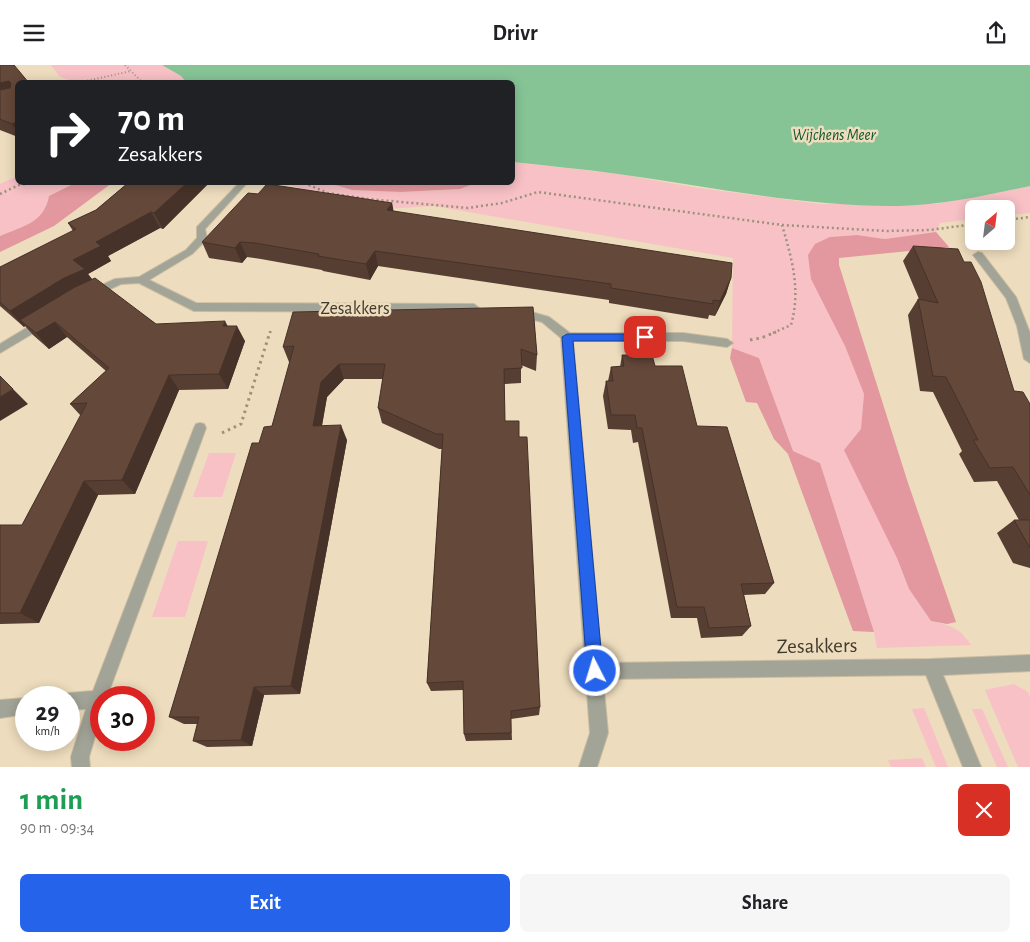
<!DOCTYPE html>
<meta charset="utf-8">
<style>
:root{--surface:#fff;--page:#f6f6f6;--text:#202124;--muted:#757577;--accent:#2563eb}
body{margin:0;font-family:"Alegreya Sans",sans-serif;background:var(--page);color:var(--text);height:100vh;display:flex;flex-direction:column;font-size:19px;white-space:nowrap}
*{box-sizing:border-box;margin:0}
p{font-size:16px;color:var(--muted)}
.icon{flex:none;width:28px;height:28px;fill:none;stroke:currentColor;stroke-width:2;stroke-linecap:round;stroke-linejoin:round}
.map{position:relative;height:702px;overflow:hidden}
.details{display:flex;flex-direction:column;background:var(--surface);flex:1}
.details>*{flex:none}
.banner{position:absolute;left:15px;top:15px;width:500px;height:105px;border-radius:8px;box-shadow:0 2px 12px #0003;background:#202124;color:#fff;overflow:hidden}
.needle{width:32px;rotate:28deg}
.buttons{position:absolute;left:965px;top:135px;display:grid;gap:10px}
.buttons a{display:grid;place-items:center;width:50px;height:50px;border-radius:8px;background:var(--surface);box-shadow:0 2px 12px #0003;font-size:25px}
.speed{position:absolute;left:15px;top:621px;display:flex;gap:10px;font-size:25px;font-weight:700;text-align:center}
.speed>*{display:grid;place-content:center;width:65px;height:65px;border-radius:50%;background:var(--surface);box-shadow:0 2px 12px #0003;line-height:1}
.speed small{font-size:12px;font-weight:400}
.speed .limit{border:8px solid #d22;background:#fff;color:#111}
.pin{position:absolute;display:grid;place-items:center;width:42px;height:42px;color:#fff;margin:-21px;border-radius:10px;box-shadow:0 2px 8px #0006}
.me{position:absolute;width:55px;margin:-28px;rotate:355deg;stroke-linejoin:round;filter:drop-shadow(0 0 4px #0008)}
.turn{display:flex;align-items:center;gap:18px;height:105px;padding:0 20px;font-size:22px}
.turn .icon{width:65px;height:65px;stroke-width:2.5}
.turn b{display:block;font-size:35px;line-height:42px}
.round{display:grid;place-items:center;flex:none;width:52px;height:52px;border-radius:8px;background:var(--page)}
.summary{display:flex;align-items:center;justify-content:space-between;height:85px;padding:0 20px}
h1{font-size:30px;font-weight:600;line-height:38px;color:#1e9e55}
.button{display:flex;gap:10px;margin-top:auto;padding:10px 20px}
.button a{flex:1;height:58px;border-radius:8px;background:var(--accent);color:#fff;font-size:20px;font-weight:600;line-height:58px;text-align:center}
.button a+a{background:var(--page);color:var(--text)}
header{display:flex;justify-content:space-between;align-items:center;height:65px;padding:0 20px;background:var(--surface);font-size:22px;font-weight:600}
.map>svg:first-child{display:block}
.green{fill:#f7c1c5}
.forest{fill:#e3979e}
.water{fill:#86c496}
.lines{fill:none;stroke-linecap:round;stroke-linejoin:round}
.street-casing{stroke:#cabba0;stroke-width:2}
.path-far2{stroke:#9e927c;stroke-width:2;stroke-dasharray:1 2.5;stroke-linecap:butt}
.path-far1{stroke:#9e927c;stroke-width:2.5;stroke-dasharray:2 3;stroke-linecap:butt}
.path{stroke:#9e927c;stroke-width:3;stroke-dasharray:2.5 4;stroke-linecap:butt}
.street{fill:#a1a496;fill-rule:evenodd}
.wall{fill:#563e32}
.shaded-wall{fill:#463229}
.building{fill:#64483a;stroke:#463229}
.route{fill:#2563eb;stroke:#184099}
.labels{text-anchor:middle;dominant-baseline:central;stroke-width:5;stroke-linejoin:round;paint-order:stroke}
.far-water-label{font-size:16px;font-style:italic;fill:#0e552b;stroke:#eddcbd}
.street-label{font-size:18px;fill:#40392d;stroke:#eddcbd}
.near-street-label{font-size:21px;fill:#40392d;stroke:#eddcbd}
</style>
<header><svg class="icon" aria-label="menu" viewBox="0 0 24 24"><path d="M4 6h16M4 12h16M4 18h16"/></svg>Drivr<svg class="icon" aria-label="share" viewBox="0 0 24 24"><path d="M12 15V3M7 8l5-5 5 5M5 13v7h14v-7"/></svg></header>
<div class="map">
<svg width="1030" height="702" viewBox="0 0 1030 702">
<rect width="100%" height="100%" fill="#eddcbd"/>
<path class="green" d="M51 0H162L181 11 187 17H75L60 12Z
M513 97 618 109 699 123 820 139H936L1030 121V148L1006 150V144H974V154L940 158 936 167 885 174 857 170 830 172 845 281 864 329 861 364 897 493 909 524 931 556C952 561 959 562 971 580L877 583 874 567 820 398 793 386 759 293 732 283 733 193 434 141 368 145 284 118H329L352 125 401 127 460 124 476 118H512Z
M17 111 18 118H75L49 131C44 158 23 161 0 171V119Z
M209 388H236L222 432H193Z
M178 476H208L185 552H152Z
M1014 619 1028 627 1030 632V702H1018L985 625Z
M924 643 948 702H936L912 644Z
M972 644H982L1008 702H997Z
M922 693 926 702H891L888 695Z"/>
<path class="forest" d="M75 118H112L54 161 0 187V171C23 161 44 158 49 131Z
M329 118H476L460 124 401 127 352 125Z
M936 167 949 182 839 193V200L908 418 956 557 947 559 931 556 909 524 897 493 844 385 861 364 864 329 845 281 811 214 808 190 815 179 830 172 857 170 885 174Z
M732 283 759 293 793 386 820 398 874 567 853 566 788 389 774 374 757 338 746 337 730 293Z"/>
<path class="water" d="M162 0H1030V121C987 130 943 140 899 141 804 142 712 122 618 109 583 104 548 101 513 97L512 18H187L181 11Z"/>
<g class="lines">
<g class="street-casing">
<path id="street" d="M239 118H247L205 164 207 174 192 189 149 215 196 238 474 239 479 243 474 247 194 246 139 218 121 219 97 230H89L88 228 89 226 115 214 139 212 186 185 197 173V162Z
M978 187 982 188 1016 232 1030 268V298L1024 294 1017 261 1006 233 973 190Z
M518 243 549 252 570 268H683L727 274 733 278 727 282 683 276H573L602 598 931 594 1030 590V606L943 610 981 702H963L926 610 603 614 608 668 597 702H579L590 668 561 273 542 257 514 250 513 247 514 244Z
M43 253 48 257 47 260 0 288V279Z
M200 358 204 359 206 363 107 632H101V651L89 692 90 702H72L71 692 86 644 69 645V632H62L69 628 93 626 194 363 196 359Z
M26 633V649L0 653V635Z"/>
</g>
<path class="path-far2" d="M125 0 143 18
M77 18 131 6"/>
<path class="path-far1" d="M304 118 328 128 368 134 468 143 502 138 538 127 782 160 886 166 930 165 974 159
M0 129 19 120 31 118
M1006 155 1030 152
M270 268 271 264
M773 268 791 260C801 225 792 194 782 160"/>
<path class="path" d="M750 275 761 273 776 267
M222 368 241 359 270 267"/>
<use href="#street" class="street"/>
</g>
<path class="wall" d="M0 0 18 18V72L0 65Z
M128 118H209L163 164 160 163 108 191 111 196 88 209 92 214 156 259 228 261 245 276 228 324 179 325 135 429 98 430 39 558 0 559V460H22L81 351 70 339 106 306 67 272 49 284 33 270 25 261 24 262 0 241V202L73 166 68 158 96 145Z
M258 129 392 138 393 146 731 213 726 229 715 251 709 250 708 254 609 238V235L378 201 370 215 323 206 322 205 261 194 247 192 242 198 209 193 202 177Z
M913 181 1014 326 1030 339V503L1013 498 997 468 1014 455H1019L997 416 974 417 959 389 962 386 933 327 920 326 908 250 918 234H919L903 196Z
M533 242 537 290 536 306 521 300V318L504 319 505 356 519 372 540 642 539 650 511 654 512 675 466 676 464 669 463 625 431 626 427 618 442 384H439L382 358 378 343 383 314H344L327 332 322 361 347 375 300 629 264 630 252 681 207 682 193 676 198 659H184L169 652 259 378 272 361 290 297H289L283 282Z
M622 290 655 301 697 361 774 518 765 529 744 530 751 561 742 571 701 573 697 553H671L638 377 633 378 631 365 608 364 603 331 606 316H608L611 302H620Z"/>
<path class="shaded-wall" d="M9 16 18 30 0 34V18Z
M18 56V67L12 59Z
M187 118H209L163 164 154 148Z
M392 138 395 153 387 145Z
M151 147 160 163 108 191 111 196 88 209 96 220 20 255 25 261 24 262 10 246 64 213 73 195 96 177Z
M240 177 247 192 242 198 235 183Z
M375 186 378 201 370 215 366 199Z
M731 213 726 229 715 251 720 236Z
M225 256 233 271 223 261Z
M55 257 67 272 49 284 36 268Z
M237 261 245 276 228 324 219 309Z
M339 299 344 314 327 332 319 376 313 361 321 317Z
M169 310 179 325 135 429 122 415Z
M13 324 28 339 0 356V332Z
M341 360 347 375 300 629 291 621Z
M84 416 98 430 39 558 20 548Z
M254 622 264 630 252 681 241 675Z"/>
<path class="building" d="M0 0H14L29 18H18V56L12 59 0 54V25L10 23 11 18 9 16 0 18Z
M128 118H187L154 148 151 147 96 177 101 181 73 195 85 204 64 213 10 246 0 237V202L76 164 68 158 96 145Z
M267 119 392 138 387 145 732 198 731 213 720 236 713 235V239L611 223V219L375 186 366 199 318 191 319 189 255 178 240 177 235 183 202 177 248 128 258 129Z
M913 181 958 184 964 197H971L981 217 1014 326 1023 327 1030 339V430L1013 402 990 403 973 375H978L946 312 933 311 918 234 938 238Z
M95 213 156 259 225 256 223 261H237L219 309 169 310 122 415 84 416 20 548H0V460H22L87 338 70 339 109 303 55 257 36 268 20 255 75 222Z
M533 242 537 290 521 284 522 303 504 304 505 356H519V372H527L540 642 511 646V668L464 669 463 616 427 618 443 369H436L378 343 385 299H339L321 317 313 361 341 360 291 621 254 622 241 675 193 676 199 652H169L252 378H259L264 362 272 361 294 281 283 282 293 247Z
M622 290H652L655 301H682L697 361 727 362 774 518 741 519 751 561 709 563 704 542H677L642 363H637L635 350H611L606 316H613L611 302 624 301Z
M0 311 13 324 0 332Z
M1014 455H1030V483Z"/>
<path class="route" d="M567 269H645L650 272 645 276H573L603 606 600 611 595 613 590 611 587 606 562 272Z"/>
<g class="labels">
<g class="far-water-label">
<text x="834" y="70">Wijchens Meer</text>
</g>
<g class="street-label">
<text x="355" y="244">Zesakkers</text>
</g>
<g class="near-street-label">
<text transform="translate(817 581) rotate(-1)">Zesakkers</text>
</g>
</g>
</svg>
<div class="buttons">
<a><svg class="needle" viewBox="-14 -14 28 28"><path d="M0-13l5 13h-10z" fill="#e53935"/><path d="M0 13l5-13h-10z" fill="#757577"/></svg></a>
</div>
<div class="speed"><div>29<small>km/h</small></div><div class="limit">30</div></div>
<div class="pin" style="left:645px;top:272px;background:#d93025"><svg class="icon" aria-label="arrive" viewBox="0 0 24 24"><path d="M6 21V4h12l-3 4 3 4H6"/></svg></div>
<svg class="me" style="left:595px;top:606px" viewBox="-20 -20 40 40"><circle r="17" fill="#2563eb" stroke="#fff" stroke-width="3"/><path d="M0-11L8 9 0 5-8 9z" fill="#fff"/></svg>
<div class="banner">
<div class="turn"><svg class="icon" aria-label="right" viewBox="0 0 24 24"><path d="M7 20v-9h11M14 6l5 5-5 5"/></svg><div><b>70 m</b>Zesakkers</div></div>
</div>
</div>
<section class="details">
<div class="summary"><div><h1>1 min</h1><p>90 m · 09:34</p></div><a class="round" style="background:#d93025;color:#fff"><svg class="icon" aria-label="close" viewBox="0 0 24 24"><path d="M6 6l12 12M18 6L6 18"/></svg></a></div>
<div class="button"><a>Exit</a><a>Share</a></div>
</section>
